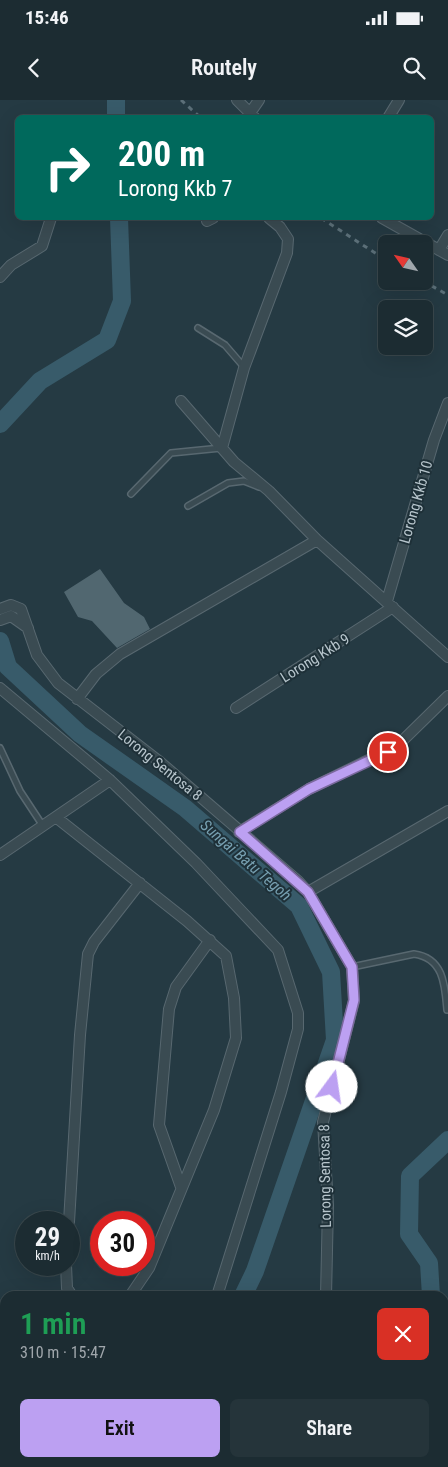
<!DOCTYPE html>
<meta charset="utf-8">
<style>
:root{--surface:#1c2c32;--page:#25343a;--text:#f1f3f6;--muted:#a0a7ac;--line:#3a484d;--accent:#bca0f2}
body{margin:0;font-family:"Roboto Condensed",sans-serif;background:var(--page);color:var(--text);height:100vh;display:flex;flex-direction:column;font-size:19px;white-space:nowrap}
*{box-sizing:border-box;margin:0}
p{font-size:16px;color:var(--muted)}
.icon{flex:none;width:28px;height:28px;fill:none;stroke:currentColor;stroke-width:2;stroke-linecap:round;stroke-linejoin:round}
.map{position:relative;flex:1;overflow:hidden}
.details{position:absolute;left:0px;top:1191px;width:449px;height:176px;display:flex;flex-direction:column;background:var(--surface);border-radius:15px 15px 0 0;box-shadow:0 5px 20px #0002,0 0 0 1px var(--line)}
.details>*{flex:none}
.hud{position:absolute;left:15px;top:15px;width:419px;height:105px;border-radius:8px;box-shadow:0 5px 20px #0002,0 0 0 1px var(--line);background:#00695c;color:#fff;overflow:hidden}
.needle{width:32px;rotate:304deg}
.tools{position:absolute;left:378px;top:135px;display:grid;gap:10px}
.tools a{display:grid;place-items:center;width:55px;height:55px;border-radius:8px;background:var(--surface);box-shadow:0 5px 20px #0002,0 0 0 1px var(--line);font-size:25px}
.speed{position:absolute;left:15px;top:1111px;display:flex;gap:10px;font-size:25px;font-weight:700;text-align:center}
.speed>*{display:grid;place-content:center;width:65px;height:65px;border-radius:50%;background:var(--surface);box-shadow:0 5px 20px #0002,0 0 0 1px var(--line);line-height:1}
.speed small{font-size:12px;font-weight:400}
.speed .limit{border:8px solid #d22;background:#fff;color:#111}
.pin{position:absolute;display:grid;place-items:center;width:42px;height:42px;color:#fff;margin:-21px;border:2px solid #fff;border-radius:50%;box-shadow:0 1px 5px #0007}
.me{position:absolute;width:55px;margin:-28px;rotate:14deg;stroke-linejoin:round;filter:drop-shadow(0 0 4px #0008)}
.turn{display:flex;align-items:center;gap:18px;height:105px;padding:0 20px;font-size:22px}
.turn .icon{width:65px;height:65px;stroke-width:2.5}
.turn b{display:block;font-size:35px;line-height:42px}
.round{display:grid;place-items:center;flex:none;width:52px;height:52px;border-radius:8px;background:var(--page)}
.overview{display:flex;align-items:center;justify-content:space-between;height:85px;padding:0 20px}
h1{font-size:30px;font-weight:600;line-height:38px;color:#1e9e55}
.primary-button{display:flex;gap:10px;margin-top:auto;padding:10px 20px}
.primary-button a{flex:1;height:58px;border-radius:8px;background:var(--accent);color:#111;font-size:20px;font-weight:600;line-height:58px;text-align:center}
.primary-button a+a{background:var(--page);color:var(--text)}
.status{display:flex;justify-content:space-between;align-items:center;height:35px;padding:0 25px;background:var(--surface);direction:ltr}
.status svg{height:14px;fill:currentColor}
header{display:flex;justify-content:space-between;align-items:center;height:65px;padding:0 20px;background:var(--surface);font-size:22px;font-weight:600}
.map>svg:first-child{display:block}
.lines{fill:none;stroke-linecap:round;stroke-linejoin:round}
.river{stroke:#385b6a;stroke-width:18}
.building{fill:#516770}
.service-casing{stroke:#586870;stroke-width:8}
.minor-casing{stroke:#586870;stroke-width:12}
.service{stroke:#3a4b52;stroke-width:5}
.minor{stroke:#3a4b52;stroke-width:10}
.rail{stroke:#5c7079;stroke-width:3;stroke-dasharray:5 5;stroke-linecap:butt}
.route-casing{stroke:#7a689d;stroke-width:12}
.route{stroke:#bca0f2;stroke-width:9}
.labels{text-anchor:middle;dominant-baseline:central;stroke-width:4;stroke-linejoin:round;paint-order:stroke}
.street-label{font-size:15px;fill:#b7c5cc;stroke:#1e3038}
.water-label{font-size:16px;font-style:italic;fill:#769fb0;stroke:#1e3038}
</style>
<div class="status"><b>15:46</b><svg viewBox="0 0 49 12"><path d="M0 12V9h3v3zM5 12V6h3v6zM10 12V3h3v9zM15 12V0h3v12zM26 1h20v11H26zM47 4h2v5h-2z"/></svg></div>
<header><svg class="icon" aria-label="back" viewBox="0 0 24 24"><path d="M15 5l-7 7 7 7"/></svg>Routely<svg class="icon" aria-label="search" viewBox="0 0 24 24"><circle cx="10" cy="10" r="6"/><path d="M15 15l6 6"/></svg></header>
<div class="map">
<svg width="448" height="1367" viewBox="0 0 448 1367">
<rect width="100%" height="100%" fill="#253a43"/>
<g class="lines">
<path class="river" d="M116 0V18
M0 324 40 281 107 240 122 201 119 118
M0 541 8 567 80 634 185 708 299 806 331 872 335 940 255 1171 243 1196
M431 1196 429 1163 409 1134 410 1076 448 1040
M444 1326 448 1338
M65 1367 73 1362"/>
</g>
<path class="building" d="M100 469 124 503 144 517 150 529 117 548 92 521 78 517 64 492Z"/>
<g class="lines">
<g class="service-casing">
<path id="service" d="M198 228 225 245 244 267
M131 394 171 353 221 348
M188 406 228 383 244 381 259 387
M0 648 20 691 43 726
M352 867 414 854C444 858 445 886 447 910
M111 1367 118 1362"/>
</g>
<g class="minor-casing">
<path id="minor" d="M237 0 255 18
M250 13 259 0
M388 18 399 0
M382 118 448 155
M207 121 213 118
M439 150 448 135
M0 177 11 165 42 146 51 118
M181 301 234 362 269 391 317 440 448 557
M222 348 244 268 287 153 288 139 280 127 269 118
M387 501 434 340 448 303
M0 509 11 505 21 509 37 555 58 583 160 662 298 781 308 792 352 867 354 901 323 1022 328 1105 326 1196
M0 520 11 516 28 528
M0 588 110 680 196 763 278 850 298 913V929L281 992 217 1196
M77 599 96 574 120 554 317 440
M236 608 393 507
M57 718 187 821 226 856 234 898 236 938 214 1010 149 1168 130 1196
M239 732 309 689 387 651 399 644 448 596
M0 755 110 680
M308 792 448 711
M181 1087 159 1025 169 909 176 887 210 840
M69 1122 80 935 88 854 94 842 140 783
M66 1165 67 1188 72 1196
M0 1296 5 1293
M329 1362V1367"/>
</g>
<use href="#service" class="service"/>
<use href="#minor" class="minor"/>
<path class="rail" d="M181 0 201 18
M321 118 386 160
M423 181 448 195"/>
</g>
<g class="lines">
<g class="route-casing">
<path id="route" d="M332 987 354 900 352 867 308 792 240 732 309 689 388 652"/>
</g>
<use href="#route" class="route"/>
</g>
<g class="labels">
<g class="street-label">
<text transform="translate(416 402) rotate(-74)">Lorong Kkb 10</text>
<text transform="translate(315 558) rotate(-32)">Lorong Kkb 9</text>
<text transform="translate(160 665) rotate(39)">Lorong Sentosa 8</text>
<text transform="translate(325 1076) rotate(-91)">Lorong Sentosa 8</text>
</g>
<g class="water-label">
<text transform="translate(246 760) rotate(41)">Sungai Batu Tegoh</text>
</g>
</g>
</svg>
<div class="tools">
<a><svg class="needle" viewBox="-14 -14 28 28"><path d="M0-13l5 13h-10z" fill="#e53935"/><path d="M0 13l5-13h-10z" fill="#a0a7ac"/></svg></a>
<a><svg class="icon" aria-label="layers" viewBox="0 0 24 24"><path d="M12 4l9 5-9 5-9-5zM3 14l9 5 9-5"/></svg></a>
</div>
<div class="speed"><div>29<small>km/h</small></div><div class="limit">30</div></div>
<div class="pin" style="left:388px;top:652px;background:#d93025"><svg class="icon" aria-label="arrive" viewBox="0 0 24 24"><path d="M6 21V4h12l-3 4 3 4H6"/></svg></div>
<svg class="me" style="left:332px;top:987px" viewBox="-20 -20 40 40"><circle r="19" fill="#fff"/><path d="M0-13L10 11 0 6-10 11z" fill="#bca0f2"/></svg>
<div class="hud">
<div class="turn"><svg class="icon" aria-label="right" viewBox="0 0 24 24"><path d="M7 20v-9h11M14 6l5 5-5 5"/></svg><div><b>200 m</b>Lorong Kkb 7</div></div>
</div>
<section class="details">
<div class="overview"><div><h1>1 min</h1><p>310 m · 15:47</p></div><a class="round" style="background:#d93025;color:#fff"><svg class="icon" aria-label="close" viewBox="0 0 24 24"><path d="M6 6l12 12M18 6L6 18"/></svg></a></div>
<div class="primary-button"><a>Exit</a><a>Share</a></div>
</section>
</div>
